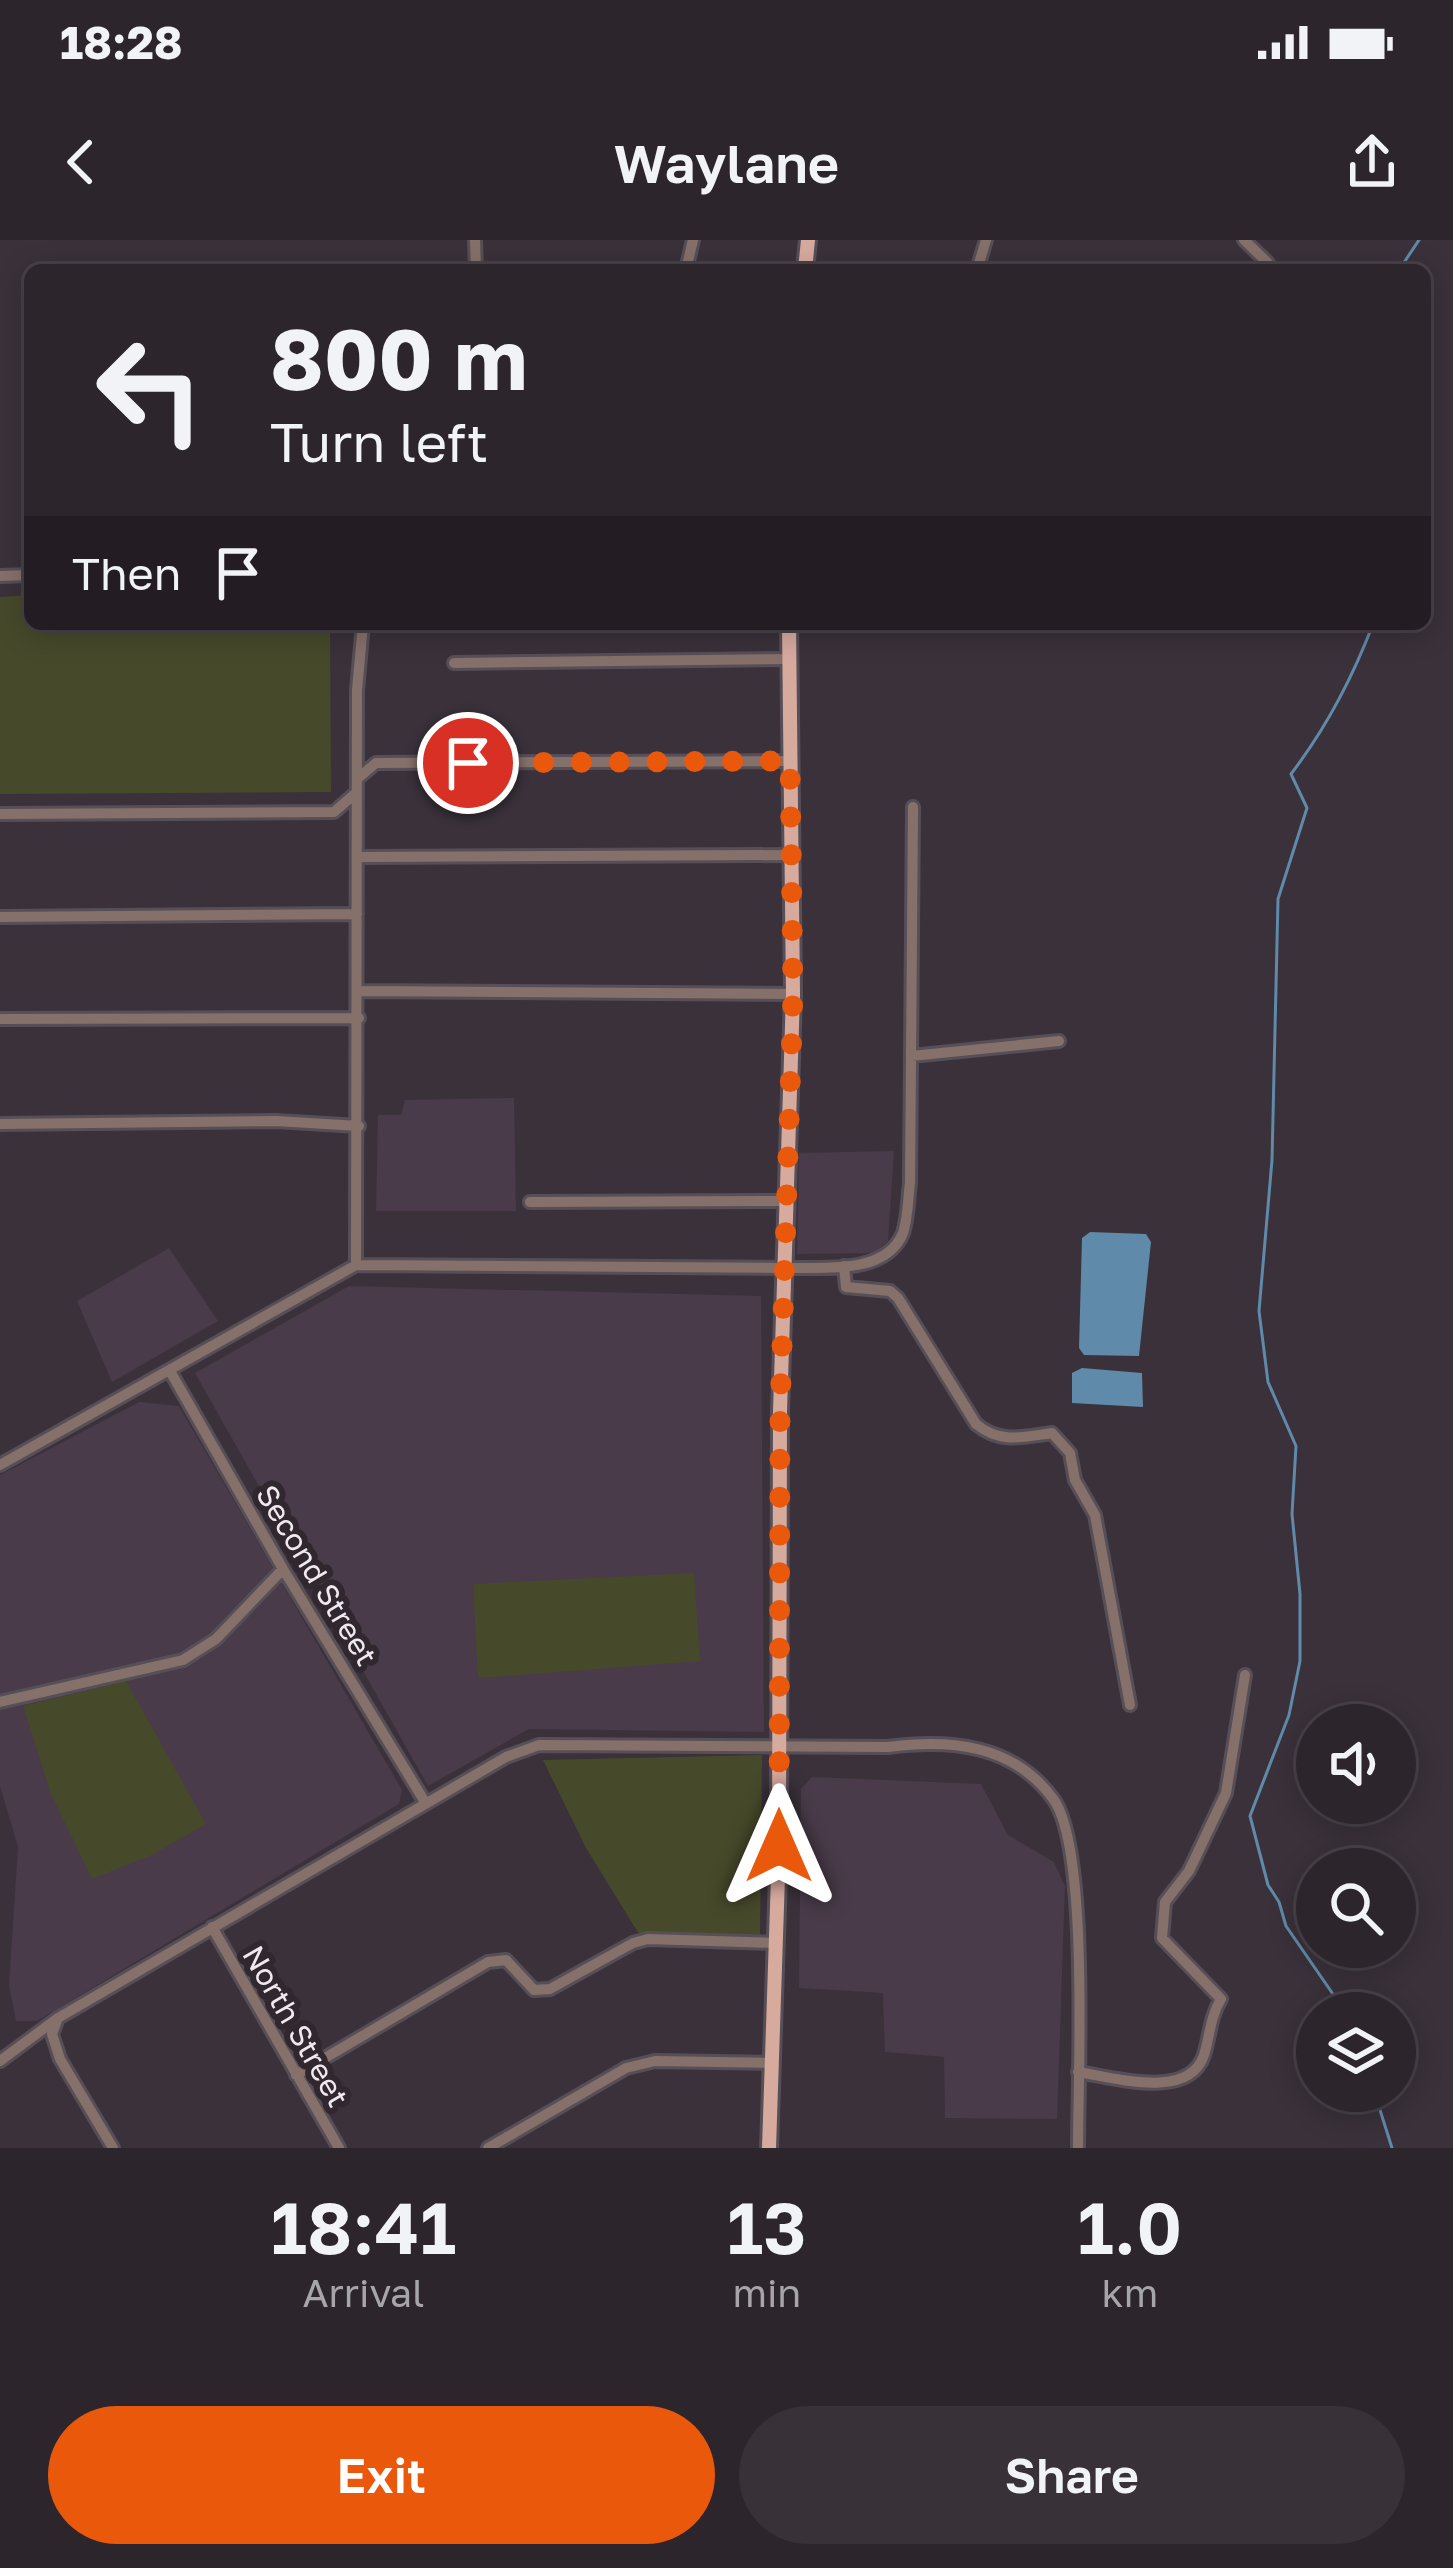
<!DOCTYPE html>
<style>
:root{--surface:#2c252c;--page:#383138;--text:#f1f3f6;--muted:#a6a5a9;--line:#484248;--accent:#ea580c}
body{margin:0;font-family:"Golos Text",sans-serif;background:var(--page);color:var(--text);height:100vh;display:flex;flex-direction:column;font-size:45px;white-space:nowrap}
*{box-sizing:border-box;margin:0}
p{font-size:39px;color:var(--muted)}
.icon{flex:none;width:66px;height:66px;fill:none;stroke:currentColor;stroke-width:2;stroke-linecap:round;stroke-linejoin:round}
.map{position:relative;height:1908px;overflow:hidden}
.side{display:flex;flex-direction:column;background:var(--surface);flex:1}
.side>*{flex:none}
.banner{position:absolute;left:24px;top:24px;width:1407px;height:366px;border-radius:18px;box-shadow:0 6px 30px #0003,0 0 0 3px var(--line);background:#2c252c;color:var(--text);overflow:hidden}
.buttons{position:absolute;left:1296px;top:1464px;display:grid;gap:24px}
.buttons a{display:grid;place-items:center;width:120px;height:120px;border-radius:50%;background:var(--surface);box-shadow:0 6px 30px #0003,0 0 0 3px var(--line);font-size:60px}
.pin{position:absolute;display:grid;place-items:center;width:102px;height:102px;color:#fff;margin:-51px;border:6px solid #fff;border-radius:50%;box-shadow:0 3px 12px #0007}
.me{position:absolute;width:132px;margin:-66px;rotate:0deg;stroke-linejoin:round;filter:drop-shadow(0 0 9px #0008)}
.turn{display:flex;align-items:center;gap:42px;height:252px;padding:0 48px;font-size:54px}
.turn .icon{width:156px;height:156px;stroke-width:2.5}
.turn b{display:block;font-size:84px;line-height:102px}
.then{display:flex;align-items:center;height:114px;padding:0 48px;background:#0003;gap:24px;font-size:45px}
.eta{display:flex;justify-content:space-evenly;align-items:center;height:204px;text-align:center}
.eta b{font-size:72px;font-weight:600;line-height:84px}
.action{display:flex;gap:24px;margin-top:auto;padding:24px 48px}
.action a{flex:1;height:138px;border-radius:72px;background:var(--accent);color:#fff;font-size:48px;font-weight:600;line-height:138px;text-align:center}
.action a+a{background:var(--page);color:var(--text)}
.status{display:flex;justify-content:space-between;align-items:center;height:84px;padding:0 60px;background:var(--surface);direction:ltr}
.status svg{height:33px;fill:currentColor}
header{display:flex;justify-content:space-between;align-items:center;height:156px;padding:0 48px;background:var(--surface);font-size:54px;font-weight:600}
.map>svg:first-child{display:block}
.built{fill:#493b49}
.green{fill:#47492b}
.water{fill:#608aa9}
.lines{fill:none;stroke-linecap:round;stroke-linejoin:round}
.stream{stroke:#608aa9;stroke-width:3}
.minor-casing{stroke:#574f57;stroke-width:16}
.major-casing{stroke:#574f57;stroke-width:20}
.minor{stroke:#86706a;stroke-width:10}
.major{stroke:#d7aa9e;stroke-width:14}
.route{stroke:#ea580c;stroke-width:21;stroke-dasharray:0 37.8}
.labels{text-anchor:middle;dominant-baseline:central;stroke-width:12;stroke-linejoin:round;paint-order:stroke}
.street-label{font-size:30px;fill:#f0eaf0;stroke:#30272f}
</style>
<div class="status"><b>18:28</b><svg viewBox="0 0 49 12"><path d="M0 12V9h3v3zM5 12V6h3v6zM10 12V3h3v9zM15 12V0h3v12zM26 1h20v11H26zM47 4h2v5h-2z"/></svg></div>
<header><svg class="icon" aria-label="back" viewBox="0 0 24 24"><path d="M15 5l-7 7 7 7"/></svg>Waylane<svg class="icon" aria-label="share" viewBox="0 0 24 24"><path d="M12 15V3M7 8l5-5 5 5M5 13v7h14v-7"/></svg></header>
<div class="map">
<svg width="1453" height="1908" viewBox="0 0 1453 1908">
<rect width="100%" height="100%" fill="#3a313a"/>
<path class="built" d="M514 858 516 971H376L378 875H401L405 860Z
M894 911 888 1001 875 1013 797 1014 799 913Z
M169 1008 218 1081 112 1142 77 1061Z
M349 1046 761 1056 764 1492 529 1489 428 1546 195 1133Z
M139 1162 179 1166 402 1550 399 1564 37 1781H16L9 1745 18 1607 0 1546V1235Z
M812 1537 981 1544 1008 1595 1054 1622 1065 1646 1057 1879 945 1878 944 1817 885 1812 883 1753 799 1748 801 1549Z"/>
<path class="green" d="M30 355V384H330L331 552 0 554V357Z
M694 1333 700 1421 478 1438 473 1344Z
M126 1441 206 1584 152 1615 92 1639 51 1554 23 1466Z
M762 1515 760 1697 639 1694 586 1608 543 1520Z"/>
<path class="water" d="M1090 992 1146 994 1151 1002 1139 1116 1084 1115 1079 1108 1082 998Z
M1082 1128 1142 1133 1143 1167 1072 1163V1133Z"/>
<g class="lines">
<path class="stream" d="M1399 30 1419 0
M1346 1773 1286 1686 1279 1662 1268 1645 1250 1576 1289 1475 1300 1421V1354L1292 1274 1296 1206 1268 1142 1259 1071 1272 920 1278 659 1307 568 1291 534C1327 487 1352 439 1373 384
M1374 1851 1392 1908"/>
<g class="minor-casing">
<path id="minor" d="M475 0 476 30
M1244 0 1268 23
M686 30 693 0
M977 30 986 0
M0 336 30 335
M454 423 788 419
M357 539 376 523 790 521
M0 574 334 572 357 552
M357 617 791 615
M0 677 357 674
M359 751 793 754
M0 779 359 778
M911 816 1059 801
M0 884 276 881 359 886
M530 962 788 961
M356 1025 357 450 363 384
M844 1026 846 1047 890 1051 898 1058 976 1184C1000 1204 1023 1197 1052 1193L1070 1213 1075 1240 1095 1275 1130 1465
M170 1131 283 1329 425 1562
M0 1225 356 1025 787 1028C824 1027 886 1035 903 993 908 978 908 958 910 943L913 567
M0 1462 183 1420 216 1399 283 1329
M212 1687 339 1908
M0 1821 58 1778
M1078 1832C1112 1837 1189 1861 1204 1815 1210 1796 1210 1777 1221 1759L1162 1698 1165 1662 1189 1631 1226 1553 1245 1435
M296 1835 488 1722 506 1720 534 1750 550 1749 633 1703 648 1699 776 1703
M113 1908 60 1819 52 1794 58 1778 506 1517 539 1505 888 1507C950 1499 1014 1504 1054 1560 1089 1611 1078 1838 1078 1908
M488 1908 626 1828 655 1821 773 1823"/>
</g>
<g class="major-casing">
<path id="major" d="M805 30 808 0
M769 1908 779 1606 780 1172 793 754 789 384"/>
</g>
<use href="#minor" class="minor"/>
<use href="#major" class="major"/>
</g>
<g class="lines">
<path class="route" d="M468 523 790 521 793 754 780 1172 779 1606"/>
</g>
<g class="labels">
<g class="street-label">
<text transform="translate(317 1335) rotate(59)">Second Street</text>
<text transform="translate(296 1786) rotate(60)">North Street</text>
</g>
</g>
</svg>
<div class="buttons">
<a><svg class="icon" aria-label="sound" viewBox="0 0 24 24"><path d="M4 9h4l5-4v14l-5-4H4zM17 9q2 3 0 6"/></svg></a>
<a><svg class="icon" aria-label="search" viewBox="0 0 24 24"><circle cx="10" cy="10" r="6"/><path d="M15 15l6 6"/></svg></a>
<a><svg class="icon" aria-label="layers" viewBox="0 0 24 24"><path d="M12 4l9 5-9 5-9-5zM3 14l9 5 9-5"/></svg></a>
</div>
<div class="pin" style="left:468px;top:523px;background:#d93025"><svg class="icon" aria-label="arrive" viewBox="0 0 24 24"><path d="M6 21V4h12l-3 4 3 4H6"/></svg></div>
<svg class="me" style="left:779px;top:1606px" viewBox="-20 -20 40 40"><path d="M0-17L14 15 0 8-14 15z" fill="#ea580c" stroke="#fff" stroke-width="4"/></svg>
<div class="banner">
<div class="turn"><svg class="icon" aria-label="left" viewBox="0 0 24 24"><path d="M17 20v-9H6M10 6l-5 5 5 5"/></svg><div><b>800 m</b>Turn left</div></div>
<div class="then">Then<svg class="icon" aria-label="arrive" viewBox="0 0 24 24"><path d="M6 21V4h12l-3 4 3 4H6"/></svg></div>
</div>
</div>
<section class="side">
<div class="eta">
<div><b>18:41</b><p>Arrival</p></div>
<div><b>13</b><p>min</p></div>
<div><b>1.0</b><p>km</p></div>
</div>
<div class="action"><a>Exit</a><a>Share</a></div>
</section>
